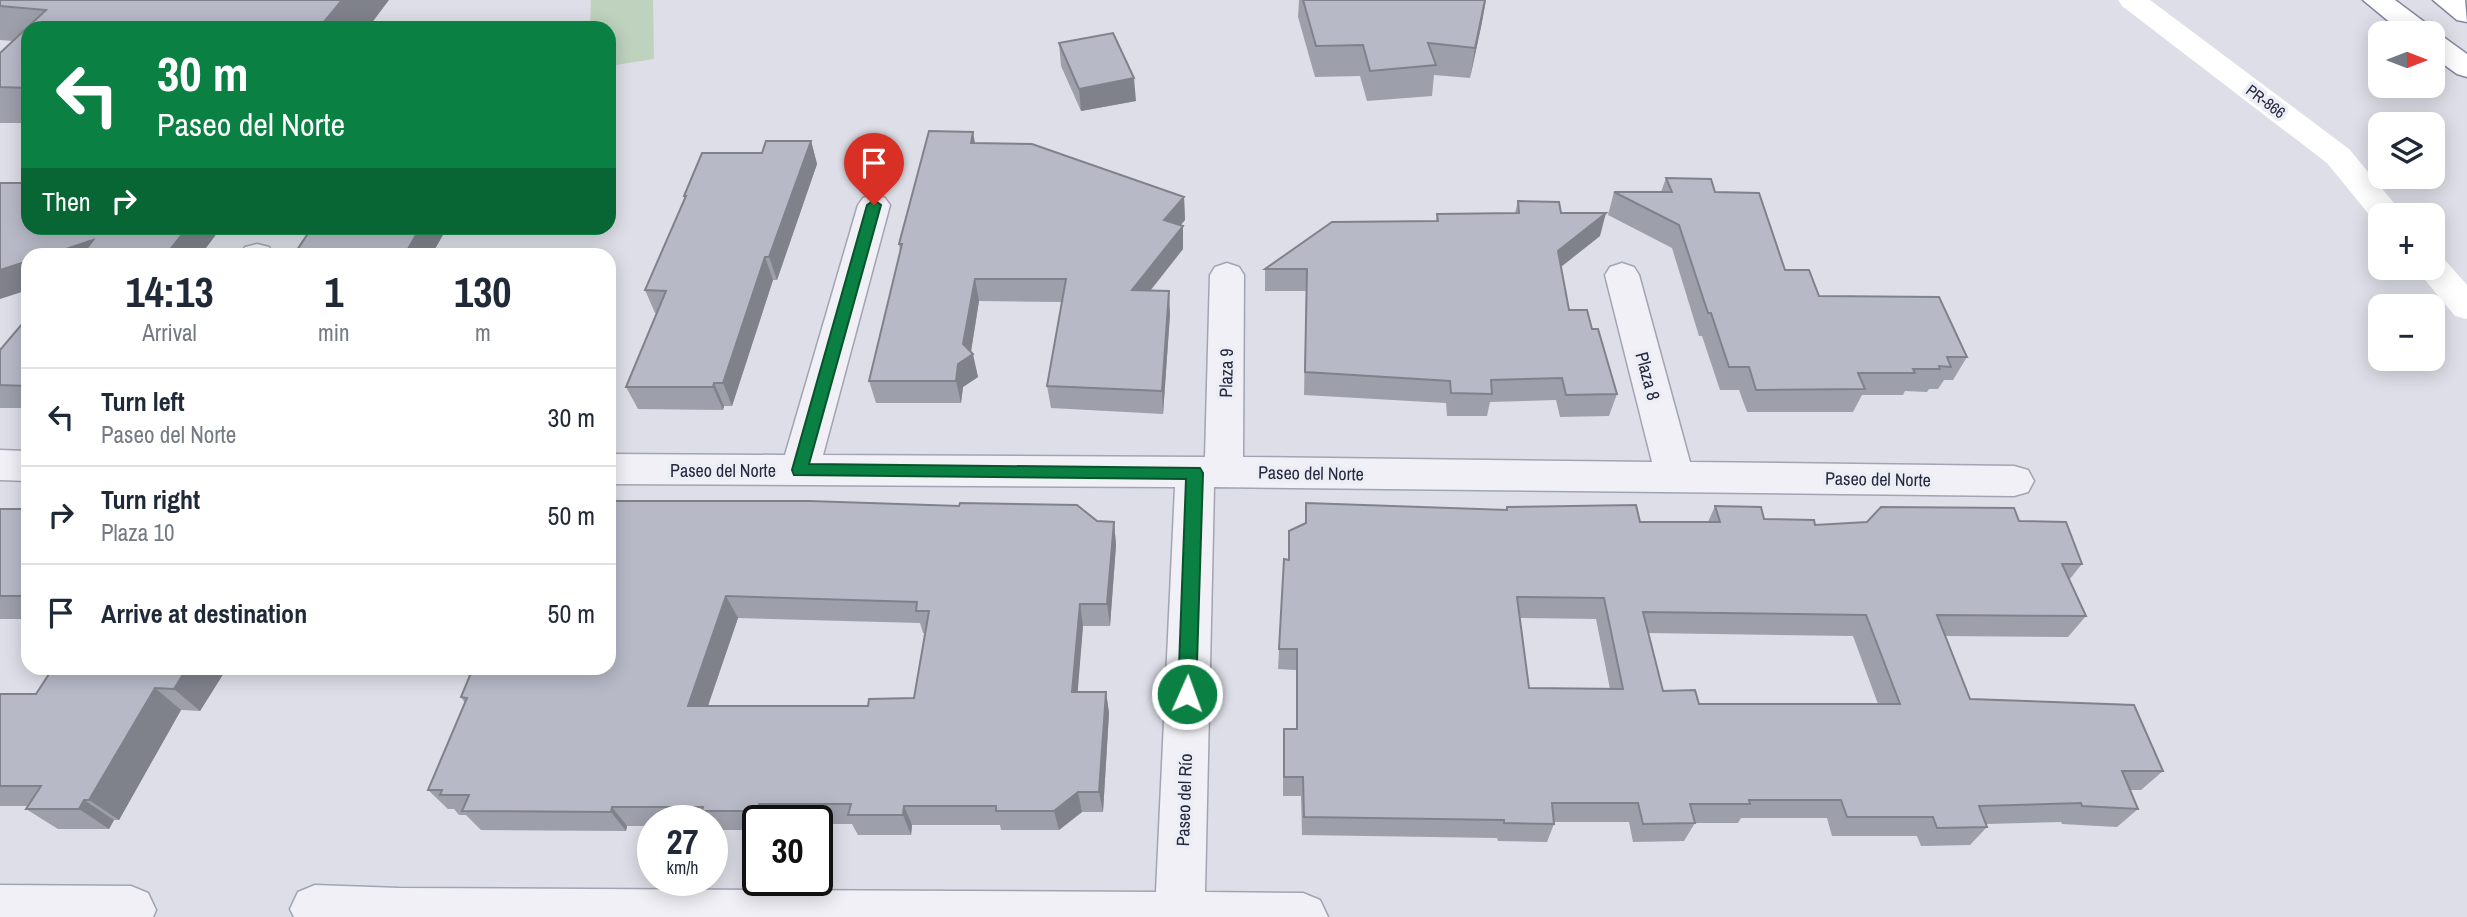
<!DOCTYPE html>
<meta charset="utf-8">
<style>
:root{--surface:#fff;--page:#f2f2f3;--text:#1f2937;--muted:#747a83;--line:#e0e1e3}
body{margin:0;font-family:"Archivo Narrow",sans-serif;background:var(--page);color:var(--text);height:100vh;display:flex;flex-direction:column;font-size:26px;white-space:nowrap}
*{box-sizing:border-box;margin:0}
p{font-size:23px;color:var(--muted)}
.icon{flex:none;width:38px;height:38px;fill:none;stroke:currentColor;stroke-width:2;stroke-linecap:round;stroke-linejoin:round}
.map{position:relative;flex:1;overflow:hidden}
.sheet{position:absolute;left:21px;top:248px;width:595px;height:427px;display:flex;flex-direction:column;background:var(--surface);border-radius:21px;box-shadow:0 4px 18px #0003}
.sheet>*{flex:none}
.guide{position:absolute;left:21px;top:21px;width:595px;height:214px;border-radius:21px;box-shadow:0 4px 18px #0003;background:#0b8043;color:#fff;overflow:hidden}
.needle{width:46px;rotate:90deg}
.controls{position:absolute;left:2368px;top:21px;display:grid;gap:14px}
.controls a{display:grid;place-items:center;width:77px;height:77px;border-radius:14px;background:var(--surface);box-shadow:0 4px 18px #0003;font-size:35px}
.speed{position:absolute;left:637px;top:805px;display:flex;gap:14px;font-size:35px;font-weight:700;text-align:center}
.speed>*{display:grid;place-content:center;width:91px;height:91px;border-radius:50%;background:var(--surface);box-shadow:0 4px 18px #0003;line-height:1}
.speed small{font-size:18px;font-weight:400}
.speed .limit{border:4px solid #111;border-radius:10px;background:#fff;color:#111}
.pin{position:absolute;display:grid;place-items:center;width:60px;height:60px;color:#fff;margin:-72px -30px;border-radius:50% 50% 50% 0;rotate:-45deg;box-shadow:0 0 7px #0007}
.pin .icon{rotate:45deg}
.me{position:absolute;width:77px;margin:-38px;rotate:2deg;stroke-linejoin:round;filter:drop-shadow(0 0 5px #0008)}
.turn{display:flex;align-items:center;gap:24px;height:147px;padding:0 21px;font-size:32px}
.turn .icon{width:91px;height:91px;stroke-width:2.5}
.turn b{display:block;font-size:49px;line-height:60px}
.then{display:flex;align-items:center;height:66px;padding:0 21px;background:#0003;gap:14px;font-size:26px}
.eta{display:flex;justify-content:space-evenly;align-items:center;height:119px;text-align:center}
.eta b{font-size:42px;font-weight:700;line-height:49px}
ul{padding:0;list-style:none}
li{display:flex;align-items:center;gap:21px;height:98px;padding:0 21px;border-top:2px solid var(--line)}
li div{flex:1}
li b{display:block;font-size:26px}
li em{font-style:normal}
.map>svg:first-child{display:block}
.green{fill:#bed2be}
.lines{fill:none;stroke-linecap:round;stroke-linejoin:round}
.street-casing{stroke:#a2a4b1;stroke-width:3}
.highway-casing{stroke:#84879f;stroke-width:3}
.street{fill:#f0f0f6;fill-rule:evenodd}
.secondary{fill:#fff;fill-rule:evenodd}
.highway{fill:#fff;fill-rule:evenodd}
.wall{fill:#9d9fab;fill-rule:evenodd}
.shaded-wall{fill:#80828b}
.building{fill:#b7b9c7;stroke:#80828b;stroke-width:2;fill-rule:evenodd}
.route{fill:#0b8043;stroke:#07532c;stroke-width:2}
.labels{text-anchor:middle;dominant-baseline:central;stroke-width:7;stroke-linejoin:round;paint-order:stroke}
.far-street-label{font-size:16px;fill:#26283f;stroke:#eceef5}
.street-label{font-size:18px;fill:#26283f;stroke:#eceef5}
</style>
<div class="map">
<svg width="2467" height="917" viewBox="0 0 2467 917">
<rect width="100%" height="100%" fill="#dddee7"/>
<path class="green" d="M591 0H653L654 59 609 66V28H590Z"/>
<g class="lines">
<g class="street-casing">
<path id="street" d="M874 195 885 198 890 205 823 455 1205 457 1210 275 1215 267 1227 263 1239 267 1244 275 1243 457 1652 462 1605 275 1610 267 1622 263 1634 267 1639 275 1690 462 2014 466 2028 470 2034 481 2028 492 2014 496 1214 487 1205 892 1303 893 1320 900 1328 917H294L290 909 298 892 315 885 399 888 1156 892 1175 487 609 484V454L785 455 858 205 863 198Z
M257 244 269 247 274 256H240L245 247Z
M0 450 28 451V481L0 480Z
M0 885 131 886 148 893 156 910 153 917H0Z"/>
</g>
<g class="highway-casing">
<path id="highway" d="M2363 0H2395L2431 27 2434 34 2442 36 2467 54V77L2457 74 2432 56V33H2403Z
M2433 0H2465L2467 22 2457 20Z"/>
</g>
<use href="#street" class="street"/>
<path class="secondary" d="M2118 0H2150L2349 149 2404 215H2380V223H2376L2327 163 2122 6Z
M2432 256 2444 259 2467 285V319L2455 316 2415 268H2432Z"/>
<use href="#highway" class="highway"/>
</g>
<path class="wall" d="M0 0H389L28 28V123H0V53L13 41 0 40Z
M1299 0H1486L1481 27 1470 78 1434 75 1432 96 1367 101 1360 76 1315 77 1298 17Z
M1059 43 1136 101 1081 111 1061 66Z
M811 141 817 164 777 280H773L732 406H724L723 410 638 409 626 387 657 313H655L645 290 685 200 684 196 762 153Z
M975 143 1184 197 1185 220 1180 225 1183 226V249L1151 290 1170 314 1163 414 1051 408 1047 386 1062 302 979 301 971 352 978 377 963 387 961 403H876L869 381 900 251 899 244Z
M1666 178 1715 192 1785 270 1819 296 1967 357 1953 380H1944L1938 389H1929L1927 392 1905 391 1903 395H1862L1853 412H1747L1739 390H1720L1702 336H1699L1672 248 1608 215 1614 192H1661Z
M1518 201 1561 213 1600 236 1561 267 1569 310 1592 329 1617 394 1609 416 1560 417 1556 400 1490 402 1487 416H1447L1446 403 1304 395 1306 291H1265V269L1436 221 1437 214 1515 213Z
M28 317V408H0V350Z
M609 501 1114 522 1116 545 1110 626H1083L1077 692H1106L1109 713 1103 812H1082L1059 830H1001L1000 825H912L911 835H858L852 824H817V821H758V830H715L712 826V821H653V826H627L626 831 481 830 466 815H459L454 809H448L428 790 465 703 461 697ZM738 618 920 623 923 633H925L914 698 868 706H708Z
M1306 503 1506 510 1507 507 1640 522H1708L1715 506 1764 519 1815 525 2019 521 2082 564 2069 580 2086 616 2068 637 1945 636 1970 699 2163 771 2141 790H2130L2138 809 2117 827 2062 824 2061 822 1986 824 1987 827 1970 845 1921 846 1917 836H1832L1827 818H1741L1738 823H1695L1684 841 1633 842 1629 822H1554V824L1547 842 1498 841 1497 838 1302 835 1301 796H1283V748L1284 729H1296V670L1278 669 1284 559 1288 560 1289 531 1305 524ZM1520 618 1596 619 1610 689 1529 688ZM1648 633 1853 636 1878 704H1699L1663 691Z
M0 509H28V619H0Z
M53 668H227L200 711 181 710 119 820H114L109 829H58L26 809 28 806H0V694H36Z"/>
<path class="shaded-wall" d="M342 0H389L368 28H319Z
M1486 0 1481 27 1470 78 1475 48Z
M1134 78 1136 101 1081 111 1079 89Z
M973 132 977 154 971 143Z
M811 141 817 164 777 280 769 257Z
M1184 197 1185 220 1166 243 1164 220Z
M1606 213 1600 236 1553 273 1558 251Z
M1183 226V249L1133 312 1132 290Z
M187 228H224L216 230 218 232 200 256H165Z
M420 228H447L431 256H404Z
M93 240 106 256H45Z
M765 257 773 280 732 406 723 383Z
M28 261V290L0 299V270Z
M975 279 979 301 970 357 973 354 978 377 963 387 961 403 956 381 958 364 963 344Z
M1169 291 1170 314 1163 414 1162 391Z
M714 383 724 406 723 410 713 387Z
M1114 522 1116 545 1110 626 1107 604Z
M726 596 738 618 701 726 688 706Z
M1080 604 1083 626 1076 713 1072 692Z
M187 668H227L200 711 174 689Z
M155 688 181 710 119 820 89 800Z
M1106 692 1109 713 1103 812 1099 792Z
M1078 792 1082 812 1059 830 1054 811Z
M84 800 114 820 109 829 79 809Z
M759 804 769 821H763L757 811Z
M904 806 912 825 911 835 903 815Z
M612 807 627 826 626 831 611 812Z"/>
<path class="building" d="M0 0H342L319 28H28V88L0 87V53L46 10 0 6Z
M1303 0H1485L1475 48 1428 43 1436 65 1370 71 1363 45 1316 46Z
M1113 33 1134 78 1079 89 1059 43Z
M929 131 973 132 971 143 1032 144 1184 197 1164 220 1183 226 1132 290 1169 291 1162 391 1047 386 1066 279H975L963 344 973 354 958 364 956 381H869L902 244H899Z
M766 141H811L769 257H765L723 383H714L713 387H626L666 291 645 290 686 196H684L702 153H762Z
M1666 178 1711 179 1715 192 1759 193 1785 270H1809L1819 296 1939 297 1967 357H1947L1951 367 1939 366 1940 369H1913L1915 373H1858L1865 389 1756 390 1749 367H1729L1711 313H1708L1679 225 1614 192H1672Z
M0 183H28V189L27 190H28V228H187L165 256H81L93 240 45 256H28V261L0 270Z
M1518 201 1559 202 1561 213H1606L1558 251 1569 310H1587L1592 329H1598L1617 394 1566 395 1562 378 1491 380 1492 394 1451 393 1450 381 1305 372 1307 269H1265L1332 222 1438 221 1437 214 1519 213Z
M320 228H420L404 256H293L311 229H319Z
M28 317V386L0 385V350Z
M609 501H809L959 506 960 503 1077 505 1097 521 1114 522 1107 604H1080L1072 692H1106L1099 792H1078L1054 811H996V806H904L903 815H848L851 804H759L757 811H702L703 807H612L611 812 462 811 469 795H440L442 790H428L467 698 461 697 473 668H609ZM726 596 917 602 916 611H929L914 698 869 699 868 706H688Z
M1306 503 1507 510V507L1636 505 1640 522H1720L1715 506 1761 507 1764 519 1814 520 1815 525 1867 522 1881 507 2014 508 2019 521 2066 522 2082 564H2062L2086 616 1937 615 1970 699 2134 705 2163 771H2122L2138 809 2082 806 2081 803 1979 806 1987 827 1937 828 1933 817H1847L1841 800H1749L1750 804H1690L1695 823 1643 824 1638 803H1552L1554 824 1504 823V820L1304 817 1303 777H1284V729H1297V649H1279L1284 559 1289 560V531L1306 523ZM1517 597 1604 598 1623 689 1529 688ZM1643 612 1866 615 1900 704H1699L1695 690 1663 691Z
M0 509H28V596H0Z
M53 668H187L174 689 155 688 89 800H84L79 809H26L41 786H0V694H36Z"/>
<path class="route" d="M874 200 881 205 809 464 1200 468 1203 473 1196 694 1194 700 1187 702 1181 700 1178 694 1186 479 794 475 792 470 867 205Z"/>
<g class="labels">
<g class="far-street-label">
<text transform="translate(2266 101) rotate(37)">PR-866</text>
</g>
<g class="street-label">
<text transform="translate(1226 373) rotate(-89)">Plaza 9</text>
<text transform="translate(1648 376) rotate(75)">Plaza 8</text>
<text x="723" y="470">Paseo del Norte</text>
<text transform="translate(1311 473) rotate(1)">Paseo del Norte</text>
<text transform="translate(1878 479) rotate(1)">Paseo del Norte</text>
<text transform="translate(1184 800) rotate(-88)">Paseo del Río</text>
</g>
</g>
</svg>
<div class="controls">
<a><svg class="needle" viewBox="-14 -14 28 28"><path d="M0-13l5 13h-10z" fill="#e53935"/><path d="M0 13l5-13h-10z" fill="#747a83"/></svg></a>
<a><svg class="icon" aria-label="layers" viewBox="0 0 24 24"><path d="M12 4l9 5-9 5-9-5zM3 14l9 5 9-5"/></svg></a>
<a>+</a>
<a>−</a>
</div>
<div class="speed"><div>27<small>km/h</small></div><div class="limit">30</div></div>
<div class="pin" style="left:874px;top:205px;background:#d93025"><svg class="icon" aria-label="arrive" viewBox="0 0 24 24"><path d="M6 21V4h12l-3 4 3 4H6"/></svg></div>
<svg class="me" style="left:1187px;top:694px" viewBox="-20 -20 40 40"><circle r="17" fill="#0b8043" stroke="#fff" stroke-width="3"/><path d="M0-11L8 9 0 5-8 9z" fill="#fff"/></svg>
<div class="guide">
<div class="turn"><svg class="icon" aria-label="left" viewBox="0 0 24 24"><path d="M17 20v-9H6M10 6l-5 5 5 5"/></svg><div><b>30 m</b>Paseo del Norte</div></div>
<div class="then">Then<svg class="icon" aria-label="right" viewBox="0 0 24 24"><path d="M7 20v-9h11M14 6l5 5-5 5"/></svg></div>
</div>
<section class="sheet">
<div class="eta">
<div><b>14:13</b><p>Arrival</p></div>
<div><b>1</b><p>min</p></div>
<div><b>130</b><p>m</p></div>
</div>
<ul>
<li><svg class="icon" aria-label="left" viewBox="0 0 24 24"><path d="M17 20v-9H6M10 6l-5 5 5 5"/></svg><div><b>Turn left</b><p>Paseo del Norte</p></div><em>30 m</em></li>
<li><svg class="icon" aria-label="right" viewBox="0 0 24 24"><path d="M7 20v-9h11M14 6l5 5-5 5"/></svg><div><b>Turn right</b><p>Plaza 10</p></div><em>50 m</em></li>
<li><svg class="icon" aria-label="arrive" viewBox="0 0 24 24"><path d="M6 21V4h12l-3 4 3 4H6"/></svg><div><b>Arrive at destination</b></div><em>50 m</em></li>
</ul>
</section>
</div>
